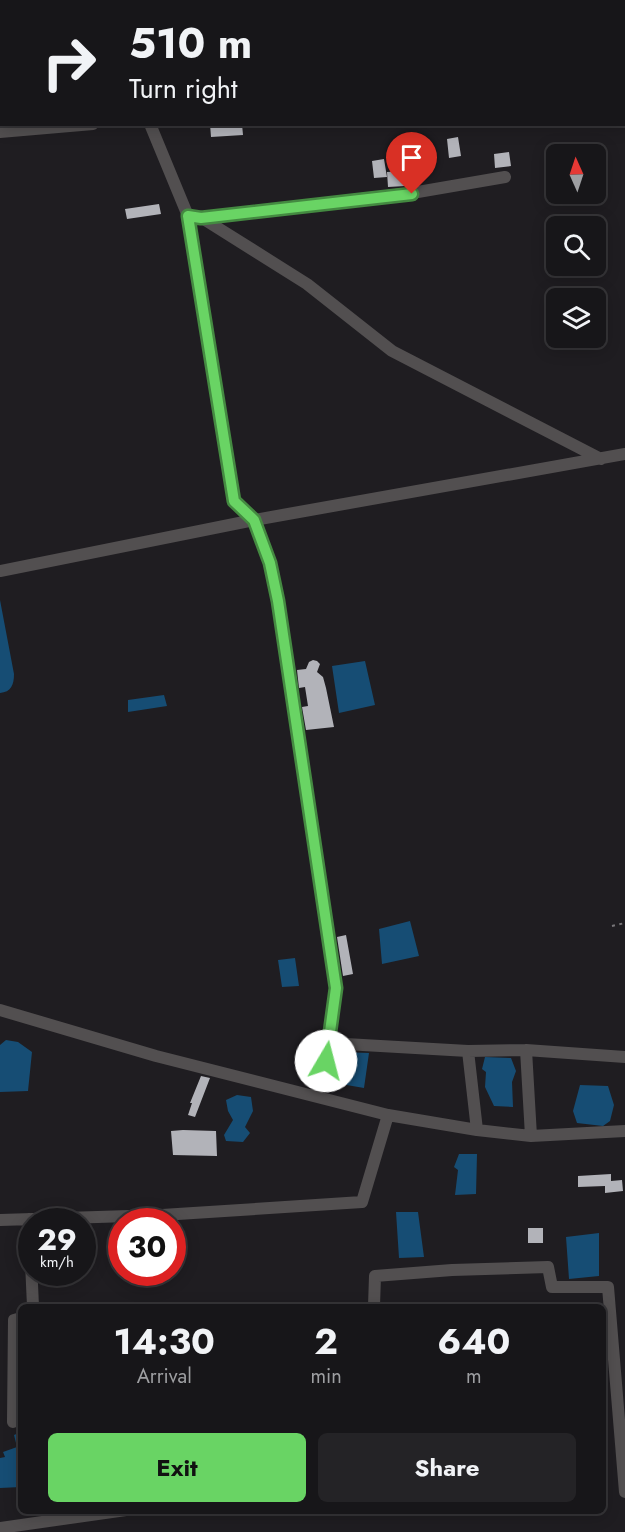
<!DOCTYPE html>
<style>
:root{--surface:#171619;--page:#242326;--text:#f1f3f6;--muted:#9e9fa2;--line:#363538;--accent:#69d464}
body{margin:0;font-family:Jost,sans-serif;background:var(--page);color:var(--text);height:100vh;display:flex;flex-direction:column;font-size:22px;white-space:nowrap}
*{box-sizing:border-box;margin:0}
p{font-size:20px;color:var(--muted)}
.icon{flex:none;width:33px;height:33px;fill:none;stroke:currentColor;stroke-width:2;stroke-linecap:round;stroke-linejoin:round}
.map{position:relative;flex:1;overflow:hidden}
.sheet{position:absolute;left:18px;top:1304px;width:588px;height:210px;display:flex;flex-direction:column;background:var(--surface);border-radius:9px;box-shadow:0 3px 15px #0003,0 0 0 2px var(--line)}
.sheet>*{flex:none}
.banner{position:absolute;left:0px;top:0px;width:626px;height:126px;box-shadow:0 3px 15px #0003,0 0 0 2px var(--line);background:#171619;color:var(--text);overflow:hidden}
.needle{width:39px;rotate:357deg}
.buttons{position:absolute;left:546px;top:144px;display:grid;gap:12px}
.buttons a{display:grid;place-items:center;width:60px;height:60px;border-radius:9px;background:var(--surface);box-shadow:0 3px 15px #0003,0 0 0 2px var(--line);font-size:30px}
.speed{position:absolute;left:18px;top:1208px;display:flex;gap:12px;font-size:30px;font-weight:700;text-align:center}
.speed>*{display:grid;place-content:center;width:78px;height:78px;border-radius:50%;background:var(--surface);box-shadow:0 3px 15px #0003,0 0 0 2px var(--line);line-height:1}
.speed small{font-size:15px;font-weight:400}
.speed .limit{border:9px solid #d22;background:#fff;color:#111}
.pin{position:absolute;display:grid;place-items:center;width:51px;height:51px;color:#fff;margin:-62px -26px;border-radius:50% 50% 50% 0;rotate:-45deg;box-shadow:0 0 6px #0007}
.pin .icon{rotate:45deg}
.me{position:absolute;width:66px;margin:-33px;rotate:8deg;stroke-linejoin:round;filter:drop-shadow(0 0 4px #0008)}
.turn{display:flex;align-items:center;gap:21px;height:126px;padding:0 30px;font-size:27px}
.turn .icon{width:78px;height:78px;stroke-width:2.5}
.turn b{display:block;font-size:42px;line-height:51px}
.eta{display:flex;justify-content:space-evenly;align-items:center;height:102px;text-align:center}
.eta b{font-size:36px;font-weight:700;line-height:42px}
.button{display:flex;gap:12px;margin-top:auto;padding:12px 30px}
.button a{flex:1;height:69px;border-radius:9px;background:var(--accent);color:#111;font-size:24px;font-weight:700;line-height:69px;text-align:center}
.button a+a{background:var(--page);color:var(--text)}
.map>svg:first-child{display:block}
.water{fill:#164d74}
.building{fill:#b2b3b9}
.lines{fill:none;stroke-linecap:round;stroke-linejoin:round}
.path{stroke:#787679;stroke-width:2;stroke-dasharray:3 4.5;stroke-linecap:butt}
.minor{stroke:#524f50;stroke-width:12}
.route-casing{stroke:#448a41;stroke-width:15}
.route{stroke:#69d464;stroke-width:10}
</style>
<div class="map">
<svg width="625" height="1532" viewBox="0 0 625 1532">
<rect width="100%" height="100%" fill="#1f1d21"/>
<path class="water" d="M0 600 14 674C14 685 11 692 0 693Z
M365 661 375 705 339 713 332 666Z
M164 695 167 706 128 712V700Z
M410 921 419 956 382 964 379 929Z
M295 958 299 986 282 987 278 960Z
M6 1040 18 1042 32 1052 28 1091 0 1092V1045Z
M340 1052 369 1053 364 1088 335 1083Z
M485 1057 511 1058 516 1071 512 1082 513 1107 494 1106 485 1087 486 1072 482 1069Z
M580 1085 608 1086 614 1105 610 1121 603 1126 577 1123 573 1111Z
M237 1095 251 1097 253 1111 245 1127 250 1133 243 1142 226 1141 224 1135 233 1120 228 1111 226 1100Z
M459 1154H477L476 1194 455 1195 458 1170 454 1167Z
M396 1212H418L424 1257 399 1258Z
M599 1233V1276L569 1279 566 1237Z
M21 1432V1487L0 1488V1458L5 1457 3 1452 17 1447 14 1435Z"/>
<path class="building" d="M210 124H242L243 135 211 137Z
M458 137 461 156 449 158 447 139Z
M509 152 511 166 495 168 494 154Z
M384 159 387 177 374 178 372 161Z
M404 171 405 186 388 187 387 172Z
M159 204 161 214 127 219 125 209Z
M313 660 317 661 320 664 317 672 323 677 326 688 334 727 306 730 302 707 308 706 305 687 299 688 297 670 306 669 309 662Z
M346 935 353 974 343 976 337 937Z
M201 1076 210 1078 195 1117 188 1115 192 1103H190Z
M183 1130 216 1131 217 1156 173 1155 171 1131Z
M611 1174V1181L622 1180 623 1191 605 1193V1186L578 1187V1176Z
M528 1228H543V1243H528Z"/>
<g class="lines">
<path class="path" d="M612 926 625 923"/>
<path class="minor" d="M98 0 99 2
M150 124 188 216 234 501 254 520 270 563 278 601 336 988 323 1079 318 1096
M0 132 93 124
M188 216 202 218 307 284 392 351 601 459
M202 218 412 193 505 177
M0 571 254 520 625 454
M0 1010 156 1056 388 1115 477 1130 531 1136 625 1131
M328 1043 468 1051 526 1050 625 1057
M526 1050 531 1136
M468 1051 477 1130
M29 1219 33 1306
M0 1220 162 1215 362 1202 388 1115
M374 1306 375 1276 452 1270 548 1267 552 1287H608L625 1492
M13 1422 14 1320 21 1318
M0 1528 126 1510"/>
</g>
<g class="lines">
<g class="route-casing">
<path id="route" d="M326 1061 336 988 278 601 270 563 254 520 234 501 188 216 201 218 412 194"/>
</g>
<use href="#route" class="route"/>
</g>
</svg>
<div class="buttons">
<a><svg class="needle" viewBox="-14 -14 28 28"><path d="M0-13l5 13h-10z" fill="#e53935"/><path d="M0 13l5-13h-10z" fill="#9e9fa2"/></svg></a>
<a><svg class="icon" aria-label="search" viewBox="0 0 24 24"><circle cx="10" cy="10" r="6"/><path d="M15 15l6 6"/></svg></a>
<a><svg class="icon" aria-label="layers" viewBox="0 0 24 24"><path d="M12 4l9 5-9 5-9-5zM3 14l9 5 9-5"/></svg></a>
</div>
<div class="speed"><div>29<small>km/h</small></div><div class="limit">30</div></div>
<div class="pin" style="left:412px;top:194px;background:#d93025"><svg class="icon" aria-label="arrive" viewBox="0 0 24 24"><path d="M6 21V4h12l-3 4 3 4H6"/></svg></div>
<svg class="me" style="left:326px;top:1061px" viewBox="-20 -20 40 40"><circle r="19" fill="#fff"/><path d="M0-13L10 11 0 6-10 11z" fill="#69d464"/></svg>
<div class="banner">
<div class="turn"><svg class="icon" aria-label="right" viewBox="0 0 24 24"><path d="M7 20v-9h11M14 6l5 5-5 5"/></svg><div><b>510 m</b>Turn right</div></div>
</div>
<section class="sheet">
<div class="eta">
<div><b>14:30</b><p>Arrival</p></div>
<div><b>2</b><p>min</p></div>
<div><b>640</b><p>m</p></div>
</div>
<div class="button"><a>Exit</a><a>Share</a></div>
</section>
</div>
